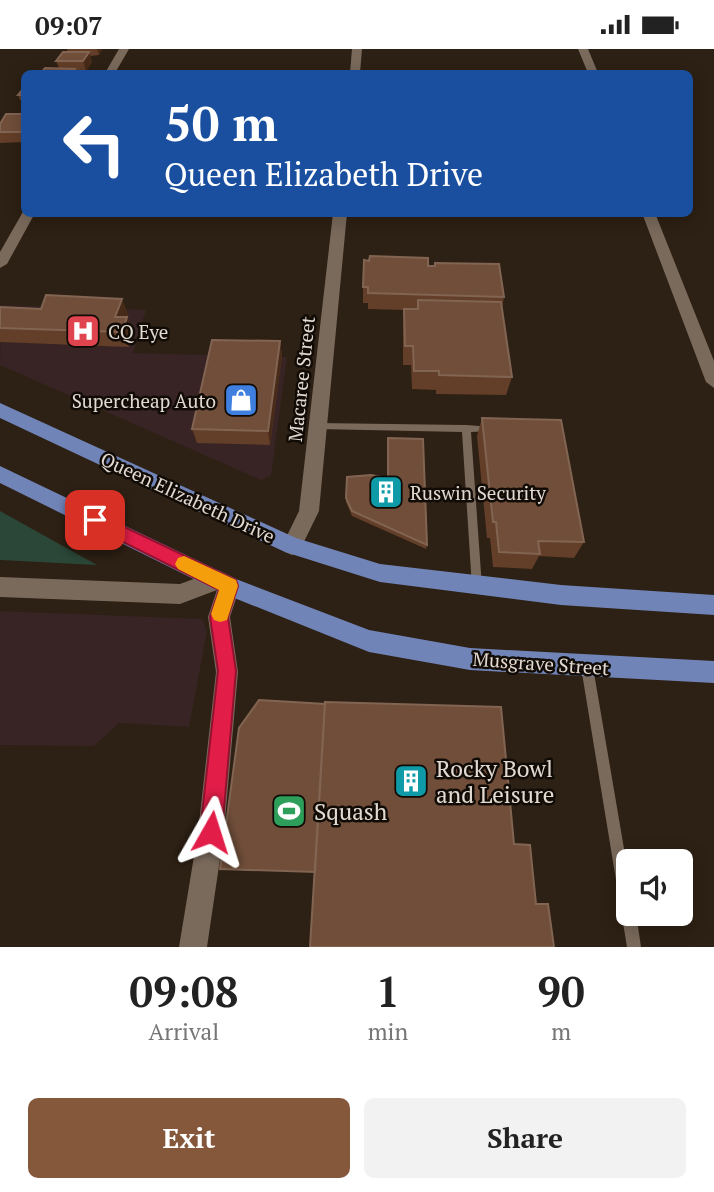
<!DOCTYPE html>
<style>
:root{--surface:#fff;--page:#f2f2f2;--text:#222;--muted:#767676;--accent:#85583c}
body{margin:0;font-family:"PT Serif",serif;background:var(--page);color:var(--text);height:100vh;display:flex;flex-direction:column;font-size:26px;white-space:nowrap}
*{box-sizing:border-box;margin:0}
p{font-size:23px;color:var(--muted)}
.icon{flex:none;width:38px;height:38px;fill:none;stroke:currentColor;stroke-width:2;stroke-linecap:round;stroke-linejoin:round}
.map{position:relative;height:898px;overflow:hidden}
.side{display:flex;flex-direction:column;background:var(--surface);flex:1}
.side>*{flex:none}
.top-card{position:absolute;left:21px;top:21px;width:672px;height:147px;border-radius:10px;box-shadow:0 4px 18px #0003;background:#1a4fa0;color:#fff;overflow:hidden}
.controls{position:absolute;left:616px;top:800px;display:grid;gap:14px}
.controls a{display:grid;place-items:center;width:77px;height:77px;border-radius:10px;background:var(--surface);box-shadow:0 4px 18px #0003;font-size:35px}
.pin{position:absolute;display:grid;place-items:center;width:60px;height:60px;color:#fff;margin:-30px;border-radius:14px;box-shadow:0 4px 10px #0006}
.me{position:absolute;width:77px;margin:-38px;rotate:6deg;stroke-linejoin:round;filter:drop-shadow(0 0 5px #0008)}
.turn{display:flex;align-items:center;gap:24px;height:147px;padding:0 28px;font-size:32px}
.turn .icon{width:91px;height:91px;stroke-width:2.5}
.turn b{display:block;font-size:49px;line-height:60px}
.eta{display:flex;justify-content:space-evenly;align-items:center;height:119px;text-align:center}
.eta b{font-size:42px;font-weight:800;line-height:49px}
.action{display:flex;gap:14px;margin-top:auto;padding:14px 28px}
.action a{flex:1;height:80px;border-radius:10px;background:var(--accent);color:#fff;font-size:28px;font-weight:800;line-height:80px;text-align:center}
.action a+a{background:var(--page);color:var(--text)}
.status{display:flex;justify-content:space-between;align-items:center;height:49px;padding:0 35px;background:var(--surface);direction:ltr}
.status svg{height:19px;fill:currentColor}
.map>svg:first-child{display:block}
.commercial{fill:#382424}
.green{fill:#2b4738}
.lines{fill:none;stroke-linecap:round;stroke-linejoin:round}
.service{fill:#7a6a5c;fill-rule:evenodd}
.minor{fill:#7a6a5c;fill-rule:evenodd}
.primary{fill:#7184b8;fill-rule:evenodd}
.wall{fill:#633e28}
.shaded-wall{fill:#472b18}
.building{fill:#704e3a;stroke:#826452;stroke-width:2}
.route{fill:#e11d48;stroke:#92132f;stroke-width:2}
.slow{fill:#f59e0b}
.labels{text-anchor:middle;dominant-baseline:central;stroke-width:5;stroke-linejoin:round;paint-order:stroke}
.poi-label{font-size:19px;fill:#e2d9d1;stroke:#110b06;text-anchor:start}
.street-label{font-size:19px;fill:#e2d9d1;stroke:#110b06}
.near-poi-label{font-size:23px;fill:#e2d9d1;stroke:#110b06;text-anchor:start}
</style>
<div class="status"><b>09:07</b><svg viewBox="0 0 49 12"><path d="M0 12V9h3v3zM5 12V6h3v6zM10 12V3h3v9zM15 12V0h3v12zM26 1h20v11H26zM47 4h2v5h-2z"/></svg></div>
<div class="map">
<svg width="714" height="898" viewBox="0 0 714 898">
<rect width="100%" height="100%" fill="#2d2014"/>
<path class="commercial" d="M1 256 146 261 133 304 287 308 271 426 261 431 0 316Z
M0 562 202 570 207 582 189 678 119 674 94 697 0 696Z"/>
<path class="green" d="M0 462 97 516 0 511Z"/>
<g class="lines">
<path class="service" d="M317 374 466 376 493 378 494 380 493 382 471 383 482 538 481 541 477 543 473 541 472 538 462 383 317 380 313 377Z
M587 612 591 614 593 618 628 823V864H636L641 898H627L581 618 583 614Z"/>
<path class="minor" d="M119 0H129L115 24H105Z
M352 0H362L360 24H350Z
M578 0H588L598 24H588Z
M24 161V164H35L7 215 0 219V203Z
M333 164H347L319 462 299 503 292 506 285 503 282 497 299 462Z
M642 164H655L714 312V339L706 333Z
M218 521 236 530 240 537 230 568 238 623 224 783 207 898H179L198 783 216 623 208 568 217 541 180 555 0 548V528L180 535Z"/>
<path class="primary" d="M0 354 296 489 380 515 561 536 714 546V566L561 556 380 533 285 503 0 369Z
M0 417 236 530 369 581 470 599 714 612V634L470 621 369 603 222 544 0 434Z"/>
</g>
<path class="wall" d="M67 0H102L99 6 90 7 92 13 86 22H76L77 24 59 19 56 12 68 3Z
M24 40V51H20L18 46Z
M24 65V93L0 94V75Z
M428 217 504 248 502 259 512 328 506 346 436 345V341L412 340 411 316H403V279L404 261 368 260V254H363V238Z
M0 258 128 265 127 268 133 283 129 298 0 293Z
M280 292 282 307 270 396 197 394 192 380Z
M482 369 584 493 574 509 539 507 532 520 493 518 490 489H487L477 387Z
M347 428 388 429 427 496 426 500 352 467 346 453Z"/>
<path class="shaded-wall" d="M97 0H102L99 6Z
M89 3 92 13 86 22 83 12Z
M122 250 128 265 122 283 115 268Z
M127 268 133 283 129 298 122 283Z
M280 292 282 307 270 396 268 382Z"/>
<path class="building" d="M63 3H89L83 12H56Z
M45 19 75 20 72 24H41Z
M23 40H24V46H18Z
M6 65H24V83H0V75Z
M370 207 428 209V217H435V214L499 215 504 248 368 244V238H363L364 211 369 212Z
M46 246 122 250 115 268H127L122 283 0 279V258L41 260Z
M418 251 501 253 512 328 439 326V322H414L413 297H405L404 260H418Z
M212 291 280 292 268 382 192 380Z
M482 369 561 371 584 493 538 492 540 505 499 503 496 473H493Z
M388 389 423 390 427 496 352 462 346 449 347 428 371 426 388 429Z
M259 651 325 655 315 823 220 820 239 679Z
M325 653 501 658 514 795 530 796 536 855H548L554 898H310Z"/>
<path class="route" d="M95 464 236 531 238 537 228 568 236 622 222 783 218 791 211 794 203 791 200 783 218 622 210 568 219 541 89 476V466Z"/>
<path class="slow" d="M184 507 236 531 238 537 227 571 220 573 214 571 211 565 219 541 178 520 175 515 178 509Z"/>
<defs>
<g id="hospital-square" transform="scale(1.75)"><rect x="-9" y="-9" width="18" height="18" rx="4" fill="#e0444e" stroke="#110b06"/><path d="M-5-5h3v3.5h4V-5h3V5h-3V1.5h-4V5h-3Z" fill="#fff"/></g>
<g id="shop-square" transform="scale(1.75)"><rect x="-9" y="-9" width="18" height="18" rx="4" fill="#3f7fe0" stroke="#110b06"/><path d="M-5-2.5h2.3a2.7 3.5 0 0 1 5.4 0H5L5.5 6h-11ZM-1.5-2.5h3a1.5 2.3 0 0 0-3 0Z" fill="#fff"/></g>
<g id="building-square" transform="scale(1.75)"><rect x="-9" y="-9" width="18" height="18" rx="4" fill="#0f9aa8" stroke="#110b06"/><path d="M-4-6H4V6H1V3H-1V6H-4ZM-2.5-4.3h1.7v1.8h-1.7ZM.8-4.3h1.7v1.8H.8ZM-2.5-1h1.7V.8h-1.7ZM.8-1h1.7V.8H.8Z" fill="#fff"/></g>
<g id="stadium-square" transform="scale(1.75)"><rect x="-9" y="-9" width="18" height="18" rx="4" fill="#2e9e5b" stroke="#110b06"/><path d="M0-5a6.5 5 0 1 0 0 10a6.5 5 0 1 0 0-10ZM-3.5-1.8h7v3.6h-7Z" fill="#fff"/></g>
</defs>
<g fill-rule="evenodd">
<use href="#hospital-square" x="83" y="282"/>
<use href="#shop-square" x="241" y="351"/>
<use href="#building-square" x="386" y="443"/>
<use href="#building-square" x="411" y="732"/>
<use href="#stadium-square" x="289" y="762"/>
</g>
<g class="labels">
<g class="poi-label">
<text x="108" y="282">CQ Eye</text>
<text x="216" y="351" text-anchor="end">Supercheap Auto</text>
<text x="410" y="443">Ruswin Security</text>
</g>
<g class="street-label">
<text transform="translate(301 330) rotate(-84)">Macaree Street</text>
<text transform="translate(188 448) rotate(25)">Queen Elizabeth Drive</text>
<text transform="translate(541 614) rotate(4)">Musgrave Street</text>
</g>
<g class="near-poi-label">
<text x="436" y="719">Rocky Bowl<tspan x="436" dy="26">and Leisure</tspan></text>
<text x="314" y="762">Squash</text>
</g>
</g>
</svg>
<div class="controls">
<a><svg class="icon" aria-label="sound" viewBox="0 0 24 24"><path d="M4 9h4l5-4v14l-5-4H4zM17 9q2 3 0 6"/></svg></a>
</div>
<div class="pin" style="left:95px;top:471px;background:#d93025"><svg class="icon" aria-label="arrive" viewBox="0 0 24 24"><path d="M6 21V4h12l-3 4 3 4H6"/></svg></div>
<svg class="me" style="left:211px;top:783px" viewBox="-20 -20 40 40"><path d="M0-17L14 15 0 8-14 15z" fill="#e11d48" stroke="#fff" stroke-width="4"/></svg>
<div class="top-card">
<div class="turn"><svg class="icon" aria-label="left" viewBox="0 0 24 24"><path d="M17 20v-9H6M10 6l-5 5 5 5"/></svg><div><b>50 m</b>Queen Elizabeth Drive</div></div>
</div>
</div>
<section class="side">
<div class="eta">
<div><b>09:08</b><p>Arrival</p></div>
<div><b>1</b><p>min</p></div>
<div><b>90</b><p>m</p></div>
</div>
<div class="action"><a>Exit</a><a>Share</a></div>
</section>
